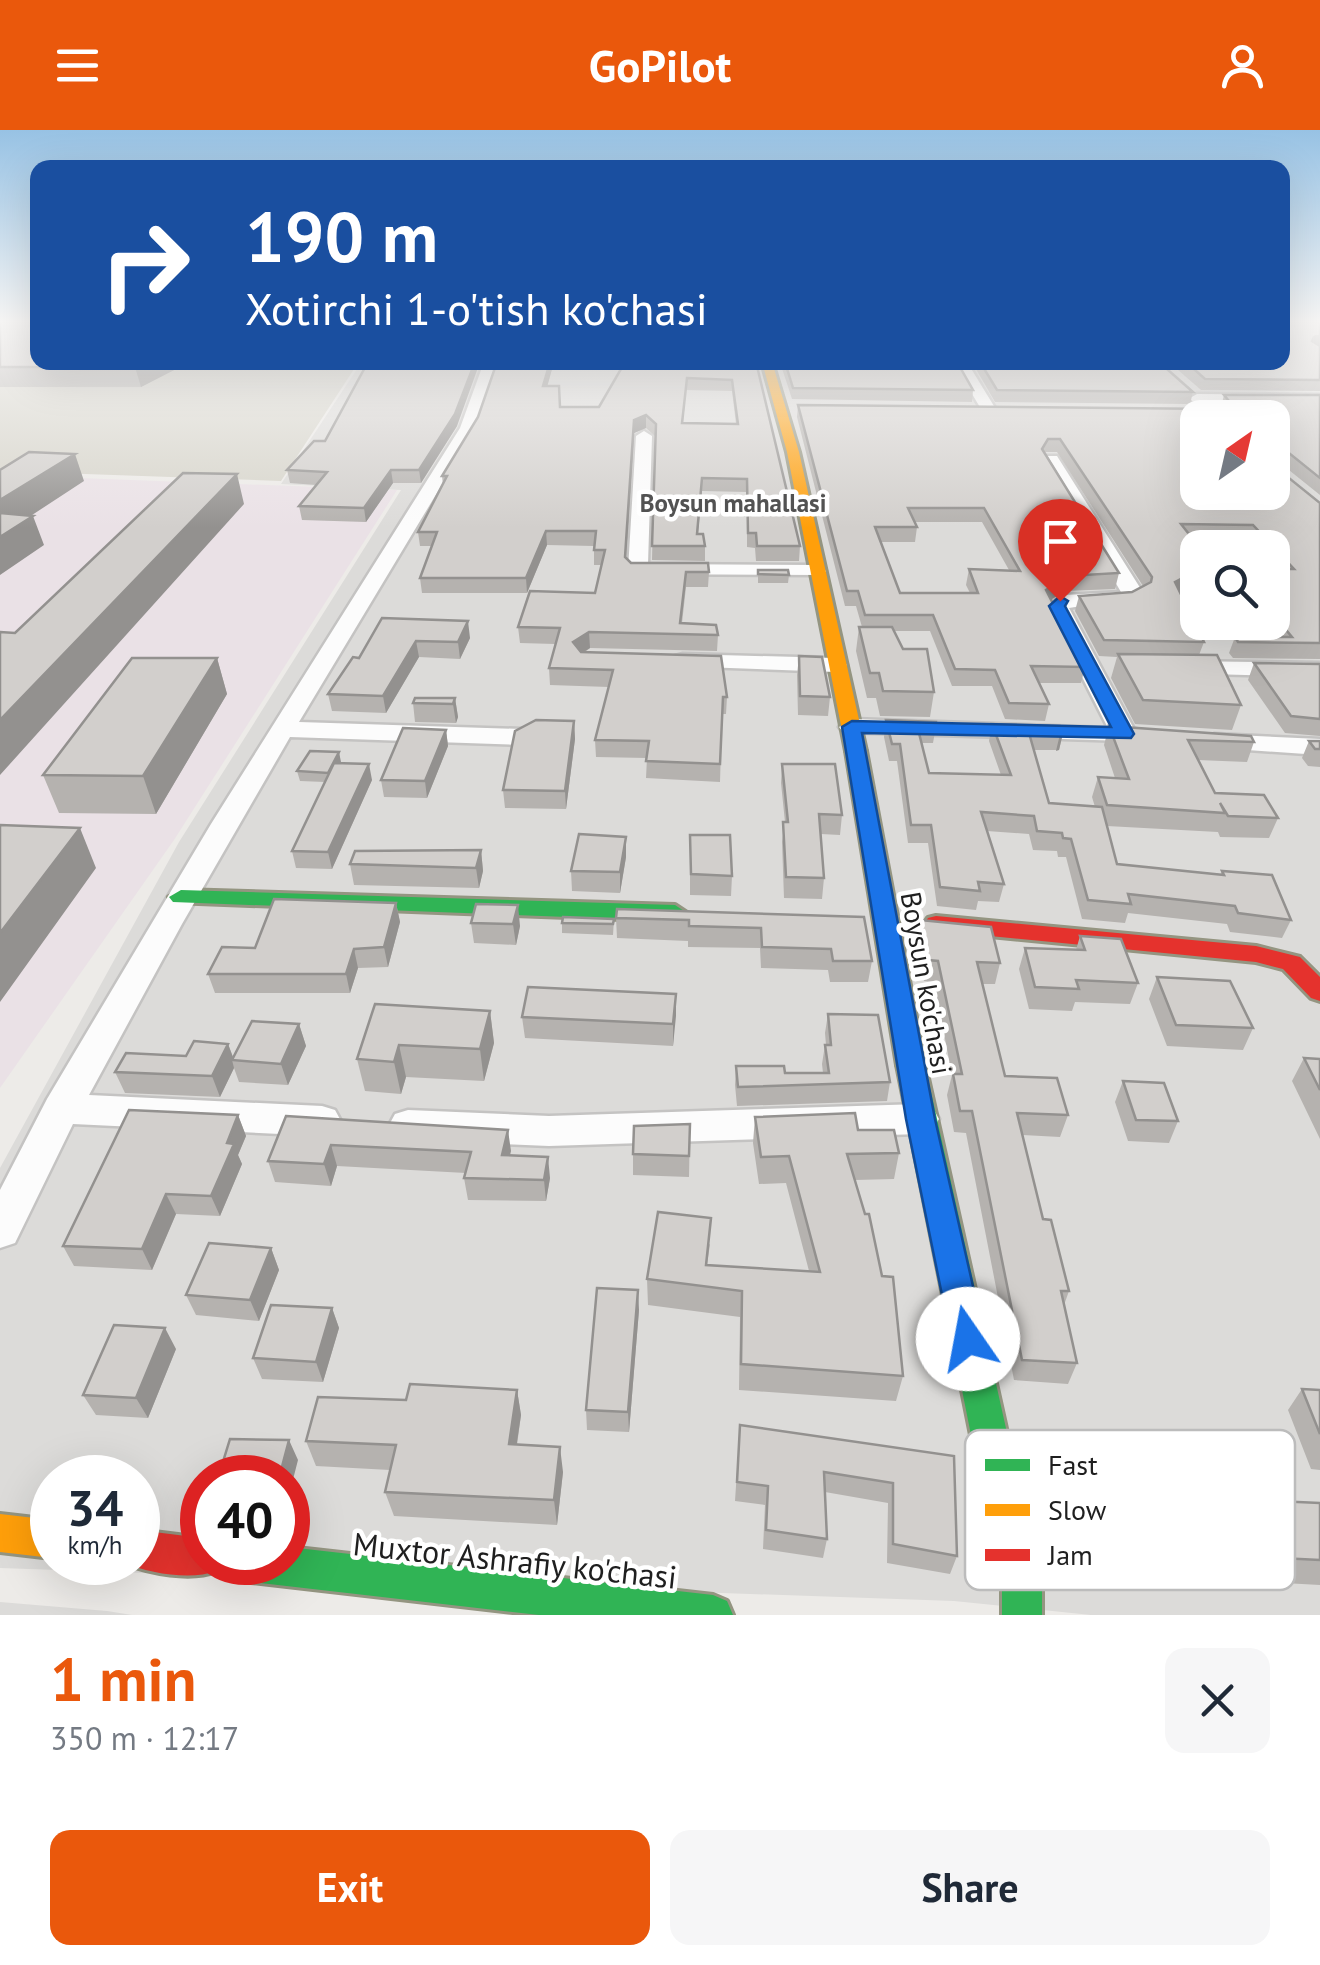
<!DOCTYPE html>
<meta charset="utf-8">
<style>
:root{--surface:#fff;--page:#f6f6f7;--text:#1f2937;--muted:#747a83;--accent:#ea580c}
body{margin:0;font-family:"PT Sans",sans-serif;background:var(--page);color:var(--text);height:100vh;display:flex;flex-direction:column;font-size:38px;white-space:nowrap}
*{box-sizing:border-box;margin:0}
p{font-size:32px;color:var(--muted)}
.icon{flex:none;width:55px;height:55px;fill:none;stroke:currentColor;stroke-width:2;stroke-linecap:round;stroke-linejoin:round}
.map{position:relative;height:1485px;overflow:hidden}
.drawer{display:flex;flex-direction:column;background:var(--surface);flex:1}
.drawer>*{flex:none}
.guide{position:absolute;left:30px;top:30px;width:1260px;height:210px;border-radius:20px;box-shadow:0 10px 40px #0002;background:#1a4fa0;color:#fff;overflow:hidden}
.needle{width:65px;rotate:34deg}
.tools{position:absolute;left:1180px;top:270px;display:grid;gap:20px}
.tools a{display:grid;place-items:center;width:110px;height:110px;border-radius:20px;background:var(--surface);box-shadow:0 10px 40px #0002;font-size:50px}
.speed{position:absolute;left:30px;top:1325px;display:flex;gap:20px;font-size:50px;font-weight:700;text-align:center}
.speed>*{display:grid;place-content:center;width:130px;height:130px;border-radius:50%;background:var(--surface);box-shadow:0 10px 40px #0002;line-height:1}
.speed small{font-size:25px;font-weight:400}
.speed .limit{border:15px solid #d22;background:#fff;color:#111}
.pin{position:absolute;display:grid;place-items:center;width:85px;height:85px;color:#fff;margin:-102px -42px;border-radius:50% 50% 50% 0;rotate:-45deg;box-shadow:0 0 10px #0007}
.pin .icon{rotate:45deg}
.me{position:absolute;width:110px;margin:-55px;rotate:348deg;stroke-linejoin:round;filter:drop-shadow(0 0 8px #0008)}
.turn{display:flex;align-items:center;gap:35px;height:210px;padding:0 50px;font-size:45px}
.turn .icon{width:130px;height:130px;stroke-width:2.5}
.turn b{display:block;font-size:70px;line-height:85px}
.round{display:grid;place-items:center;flex:none;width:105px;height:105px;border-radius:20px;background:var(--page)}
.headline{display:flex;align-items:center;justify-content:space-between;height:170px;padding:0 50px}
h1{font-size:60px;font-weight:700;line-height:75px;color:var(--accent)}
.primary-button{display:flex;gap:20px;margin-top:auto;padding:20px 50px}
.primary-button a{flex:1;height:115px;border-radius:20px;background:var(--accent);color:#fff;font-size:40px;font-weight:700;line-height:115px;text-align:center}
.primary-button a+a{background:var(--page);color:var(--text)}
header{display:flex;justify-content:space-between;align-items:center;height:130px;padding:0 50px;background:var(--accent);color:#fff;font-size:45px;font-weight:700}
.map>svg:first-child{display:block}
.residential{fill:#dcdbd9;fill-rule:evenodd}
.industrial{fill:#eae1e6}
.construction{fill:#d6d4ca}
.lines{fill:none;stroke-linecap:round;stroke-linejoin:round}
.street-casing{stroke:#c4c3c2;stroke-width:5}
.fast-casing{stroke:#949581;stroke-width:6}
.slow-casing{stroke:#949581;stroke-width:6}
.jam-casing{stroke:#949581;stroke-width:6}
.street{fill:#fcfcfc;fill-rule:evenodd}
.fast{fill:#30b455;fill-rule:evenodd}
.slow{fill:#ff9f0a;fill-rule:evenodd}
.jam{fill:#e5322d;fill-rule:evenodd}
.wall{fill:#b5b2af;fill-rule:evenodd}
.shaded-wall{fill:#93918f}
.building{fill:#d2cfcc;stroke:#93918f;stroke-width:2.5;fill-rule:evenodd}
.route{fill:#1a73e8;stroke:#114b97;stroke-width:2.5}
.labels{text-anchor:middle;dominant-baseline:central;stroke-width:9;stroke-linejoin:round;paint-order:stroke}
.far-neighbourhood-label{font-size:25px;font-weight:bold;fill:#525252;stroke:#fff}
.street-label{font-size:28px;fill:#1f1f1f;stroke:#fff}
.near-street-label{font-size:32px;fill:#1f1f1f;stroke:#fff}
.key{fill:#fff;stroke:#bcbcbc;stroke-width:2.5}
.key-label{font-size:28px;fill:#1f1f1f}
</style>
<header><svg class="icon" aria-label="menu" viewBox="0 0 24 24"><path d="M4 6h16M4 12h16M4 18h16"/></svg>GoPilot<svg class="icon" aria-label="person" viewBox="0 0 24 24"><circle cx="12" cy="8" r="4"/><path d="M4 21q1-7 8-7t8 7"/></svg></header>
<div class="map">
<svg width="1320" height="1485" viewBox="0 0 1320 1485">
<rect width="100%" height="100%" fill="#edebe8"/>
<path class="residential" d="M1320 204V1485H1091L954 1471 0 1438V1038L179 712 401 360 281 354 361 233 1282 232ZM1198 288H1272V362H1198ZM1198 418H1272V492H1198ZM52 1348H138V1432H52ZM202 1348H288V1432H202Z
M0 1472 107 1481 132 1485H0Z"/>
<path class="industrial" d="M0 345 397 360 174 710 0 958Z"/>
<path class="construction" d="M0 190 38 232 358 233 281 351 0 341Z"/>
<g class="lines">
<g class="street-casing">
<path id="street" d="M484 232H498L476 298 299 592 521 599 534 607 521 615 290 607 182 794 89 965 322 976 335 980 341 991 335 1002 322 1006 73 994 15 1113 0 1118V1060L47 969 211 694 460 298Z
M953 232H967L997 281 994 284H984Z
M1197 264 1320 265V273L1192 271 1190 268Z
M644 301 652 306 648 434 816 435 826 441 823 445 631 444 628 440 636 306Z
M1045 326H1057L1144 464C1123 485 1095 472 1069 478L1134 599 1157 602 1161 607 1157 612 843 602 839 597 852 589 1108 598 1046 476 1065 465 1121 462 1043 330Z
M683 524 835 528 847 535 835 542 675 536 671 531 675 526Z
M1183 531 1320 533V547L1175 543 1171 538 1175 533Z
M1214 604 1320 609V625L1205 617 1201 612 1205 607Z
M920 974 933 978 939 989 933 1000 920 1004 549 1016 408 1010 395 1006 389 995 395 984 408 980 549 986Z"/>
</g>
<g class="fast-casing">
<path id="fast" d="M181 760 675 775 687 783 675 791 173 772 169 767Z
M911 925 921 928 925 935 1042 1460V1485H1002V1460L897 935 901 928Z
M288 1417 713 1465 727 1471 733 1485H539L251 1452 237 1446 232 1432H288Z"/>
</g>
<g class="slow-casing">
<path id="slow" d="M762 232H772L799 322 866 621 856 627 846 621 787 322Z
M0 1384 52 1390V1428L0 1422Z"/>
</g>
<g class="jam-casing">
<path id="jam" d="M856 615 866 621 925 935 921 942 911 945 901 942 897 935 846 621Z
M936 786 1256 816 1300 827 1320 847V871L1311 868 1283 839 1256 832 928 800 924 794 928 788Z
M138 1400 202 1408V1432H219L216 1441C191 1451 149 1443 124 1433L138 1432Z"/>
</g>
<use href="#street" class="street"/>
<use href="#fast" class="fast"/>
<use href="#slow" class="slow"/>
<use href="#jam" class="jam"/>
</g>
<path class="wall" d="M0 190 38 232H176L178 238 141 257H0Z
M1320 216V261L1201 260 1169 232H1282Z
M497 232H554L547 256 560 277H599L625 232H756L800 416 799 431H756L755 418 747 417V362L702 361 698 404 705 416V431L652 430 655 306 646 298 634 303 626 428 631 433 709 442 708 457H686L682 493 718 505 717 521 590 518 585 522 727 567 726 584H722L720 652 646 648 647 628 596 627 595 610 609 557 550 555 549 538 555 514 520 513 518 497 595 463 602 435H594V416L547 415 527 463H422L420 448 432 416H420L418 402 443 356 442 346 478 287ZM686 260 732 261 736 294 683 293Z
M780 232H957L973 260 972 272 792 269Z
M972 232H1159L1193 262 1190 274 995 272Z
M1224 265H1320V365L1274 328V336L1320 373V529L1233 528 1229 523 1235 507H1273L1262 492H1272V439H1275L1272 436V418H1255L1248 410 1193 409 1198 418V476L1185 459 1180 462 1204 512 1199 525 1241 575 1232 600 1135 594 1111 548 1117 527 1099 526 1075 481 1079 466 1132 462 1143 456 1057 322H1045L1119 443 1115 459 1065 461 1051 470 1085 537 1081 553H1039L1049 574 1045 591 1005 589 992 556H952L930 501H894L903 519 934 562 930 587 880 586 876 568H867L856 521 859 497H862L856 476H845L797 287 798 275 1218 279 1221 277ZM915 392H982L1009 440 969 439 966 455 970 463H900L880 412H915L917 397Z
M457 296 421 353H393L366 392 302 390 299 376 316 355 290 353 287 340 325 311Z
M758 440 789 445 788 453H758Z
M382 488 470 508 460 529 419 527 386 583 332 581 328 564 359 528Z
M799 526 830 567 828 586 798 585 797 545Z
M217 528 227 564 156 684 59 683 43 645Z
M1254 533 1320 534V606L1285 603 1248 550Z
M455 568 458 587 456 593 415 592 413 573Z
M886 590 936 596 933 613H922L929 643 1001 645 989 611 992 594 1063 603 1059 620H1034L1049 673 1095 677 1092 667 1098 647 1115 648 1104 615 1109 596 1254 612 1247 632 1198 630 1215 663 1278 688 1269 708 1220 707 1218 702 1107 696 1117 734 1220 745 1222 741 1291 790 1282 808 1230 802 1227 794 1128 783 1125 793 1082 789 1066 727H1058L1057 721 1033 720 1029 704 987 701 1004 754 999 772 978 771 976 780 937 776 928 713H908L897 631H889L884 607Z
M574 591 575 609 566 679 505 678 503 660Z
M446 600 448 616 427 668 384 667 381 650Z
M1309 611H1320V637L1308 636 1302 628Z
M339 622 340 634 372 650 332 739 296 738 292 721 325 652 300 651 297 641Z
M782 634 842 685 840 705 821 704 824 748 822 769 784 768 782 712 785 692 781 653Z
M690 705 732 746 731 766 690 765Z
M481 720 483 741 479 758 354 755 350 734Z
M626 727 620 763 572 761 571 741Z
M396 773 400 792 388 837 358 838 350 863H215L208 844 255 818Z
M476 774 520 796 516 815 474 813 471 793Z
M864 787 872 831 868 852H830L828 840 761 838 760 818 688 817V811L617 808 616 788Z
M614 789 613 805 562 803V793Z
M920 790 1000 833 995 854H982L1005 946 1068 985 1060 1007 1023 1005 1043 1089 1069 1161 1064 1175 1077 1233 1068 1254 1014 1250 966 1003 954 1002 947 965 952 945 934 852 924 851 916 811Z
M1080 806 1138 853 1130 874 1075 872 1072 881 1029 879 1019 839 1025 818 1076 820Z
M1157 847 1253 898 1243 920 1167 916 1149 869Z
M676 864 673 916 525 908 522 887Z
M490 881 494 913 484 951 406 947 401 964 365 961 357 929Z
M828 884 890 952 887 971 737 976 735 955 736 936 785 943H823L822 934 825 915H826L825 903Z
M299 894 306 916 288 955 239 952 234 938 220 967 125 963 115 942 186 926 228 914 233 927Z
M1304 928 1320 929V1009L1292 951Z
M1123 951 1178 991 1169 1013 1128 1011 1115 972Z
M238 985 246 1006 238 1025 242 1034 220 1086 176 1084 152 1140 74 1136 63 1116Z
M286 986 508 1000 510 1026 550 1048 546 1071 468 1070 464 1048 466 1043 337 1036 331 1056 275 1052 268 1031Z
M755 987 858 1000 899 1023 894 1049 855 1050 903 1246 896 1271 739 1260 740 1187 648 1175 647 1149 710 1114 707 1135 809 1141 786 1053 759 1054 753 1013Z
M690 994 689 1047 633 1045V1024Z
M271 1118 279 1140 259 1191 196 1185 186 1165Z
M332 1178 339 1198 323 1252 262 1249 253 1228Z
M639 1180 629 1302 587 1300 586 1280Z
M176 1219 148 1288 96 1285 83 1265Z
M1302 1259 1320 1260V1340L1311 1339 1288 1280Z
M517 1260 521 1285 517 1315 563 1342 557 1395 394 1386 385 1362 390 1340 316 1336 306 1311 406 1270Z
M740 1295 954 1326 957 1426 950 1444 887 1433 888 1373 825 1362 827 1409 823 1428 763 1419 765 1375 735 1371Z
M1050 1327 1180 1367 1320 1373V1455L1188 1448 1182 1456 1061 1450 1038 1352Z"/>
<path class="shaded-wall" d="M1320 205V215L1310 218 1314 207Z
M145 232H176L178 238 141 257 135 237Z
M475 232H480L457 296 421 353 419 340Z
M550 232H554L544 268 543 256Z
M646 285V298L634 303 625 442 634 290Z
M75 324 84 351 0 406V370Z
M391 340 393 353 366 392 364 378Z
M237 344 244 374 0 645V590Z
M33 386 44 415 0 445V407Z
M546 401 547 415 527 463 526 448Z
M1190 444 1185 459 1171 467 1175 452Z
M1068 446 1065 461 1042 475 1046 460Z
M468 491 470 508 460 529 458 512Z
M589 502 590 518 574 528 573 512Z
M416 511 419 527 386 583 383 566Z
M217 528 227 564 156 684 143 646Z
M455 568 458 587 456 593 453 574Z
M574 591 575 609 566 679 565 661Z
M446 600 448 616 427 668 425 651Z
M1063 603 1059 620 1056 621 1060 604Z
M339 622 341 632 330 652 328 643Z
M369 634 372 650 332 739 328 722Z
M80 698 96 738 0 872V803Z
M626 707V727L620 763V742Z
M481 720 483 741 479 758 476 738Z
M396 773 400 792 388 837 384 817Z
M518 775 520 796 516 815 513 794Z
M354 819 358 838 350 863 346 844Z
M676 864V886L673 916V894Z
M490 881 494 913 484 951 480 919Z
M299 894 306 916 288 955 281 934Z
M228 914 234 930H232L234 938 220 967 212 946Z
M399 915 406 947 401 964 394 932Z
M238 985 246 1006 238 1025 242 1034 220 1086 211 1066 227 1013Z
M508 1000 511 1021 505 1047 502 1025Z
M331 1015 337 1036 331 1056 324 1034Z
M548 1027 550 1048 546 1071 544 1050Z
M166 1064 176 1084 152 1140 142 1119Z
M271 1118 279 1140 259 1191 250 1170Z
M638 1160 639 1180 629 1302 628 1282Z
M332 1178 339 1198 323 1252 316 1232Z
M165 1198 176 1219 148 1288 136 1268Z
M517 1260 521 1285 513 1339 509 1314Z
M289 1310 298 1330 288 1369V1348H279Z
M560 1317 563 1342 557 1395 554 1370Z"/>
<path class="building" d="M0 190H38V232H145L135 237H0Z
M1282 190H1320V205L1314 207 1312 211 1320 216V250L1205 249 1186 232H1282Z
M368 232H475L455 284 419 340H391L364 378 299 376 327 342 287 340 314 311H325Z
M497 232H550L543 256H559L560 277H599L625 232H756L800 416H757L756 403H748L747 349 702 348 697 404H703L705 416H652L656 294 646 285 634 290 625 427 631 433H708L709 442H686L680 493 716 495 718 505 589 502 573 512 581 522 721 526 727 567H723L720 634 646 631 649 611 595 610 613 540 549 538 560 498 518 497 530 461 595 463 605 420H594L596 401H546L526 448H420L437 402H418L447 346H442L478 287ZM687 248 732 250 738 294 682 293Z
M785 232H957L973 260 793 258Z
M980 232H1159L1193 262 997 260Z
M1224 265H1320V348L1279 315H1274V336L1320 373V513L1238 512 1235 507H1292L1272 483V439H1294L1253 395 1181 394 1200 418H1198V455L1190 444 1175 452 1204 512 1104 510 1079 466 1132 462 1151 452 1152 447 1060 309H1048L1042 319 1119 443 1068 446 1046 460 1085 537 1031 536 1049 574 1009 573 995 540 955 539 933 485H865L858 461H847L798 275 1218 279 1229 271ZM1198 288H1272V362H1198ZM908 378H984L1020 441 969 439 978 463H900L875 397H917Z
M29 322 75 324 0 370V340Z
M183 343 237 344 0 590V502L15 503Z
M0 383 33 386 0 407Z
M758 440H788L789 445 758 444Z
M382 488 468 491 458 512 416 511 383 566 328 564 353 527 359 528Z
M859 497H892L903 519H927L934 562 883 561 879 543H870Z
M1118 524 1217 525 1241 575 1143 570Z
M799 526 822 527 830 567 800 566Z
M132 528H217L143 646 43 645Z
M1254 533 1320 534V589L1291 586Z
M415 568H455L453 574 413 573Z
M536 590 574 591 565 661 503 660 515 601Z
M886 590 936 592V596L917 595 929 643 1011 645 992 594 1060 596 1063 603 1060 604 1029 603 1049 673 1102 677 1117 734 1224 745 1222 741 1272 745 1291 790 1238 783 1235 776 1128 764 1131 774 1088 770 1071 709 1063 708 1062 703 1037 701 1034 686 981 682 1004 754 978 752 980 761 940 757 931 695H911L900 614H892Z
M1109 596 1251 606 1254 612 1188 610 1215 663 1264 665 1278 688 1228 686 1220 673 1225 683 1107 675 1098 647 1129 649Z
M403 598 446 600 425 651 381 650Z
M1309 611H1320V619H1315Z
M310 621 339 622 328 643 297 641Z
M334 633 369 634 328 722 292 721Z
M782 634H835L842 685 819 684 824 748 786 747 783 692H788Z
M0 695 80 698 0 803Z
M579 704 626 707 620 742 571 741Z
M690 705H730L732 746 691 744Z
M481 720 476 738 350 734 355 721Z
M274 769 396 773 384 817 354 819 346 844H208L222 817 255 818Z
M476 774 518 775 513 794 471 793Z
M617 779 864 787 872 831H833L831 819 762 817 761 798 689 796V790L616 788Z
M563 787 614 789 613 794 562 793Z
M920 790 991 797 1000 833 977 832 1005 946 1057 948 1068 985 1017 983 1043 1089 1051 1090 1069 1161H1061L1077 1233 1022 1230 972 981H960L953 944H962L938 831 928 830Z
M1080 806 1121 809 1138 853 1076 850 1079 859 1035 857 1025 818 1085 820Z
M1157 847 1230 851 1253 898 1176 895Z
M528 857 676 864 673 894 522 887Z
M375 874 490 881 480 919 399 915 394 932 357 929Z
M828 884 878 885 890 952 738 957 736 936H784L785 943H829L825 915H831Z
M252 891 299 894 281 934 232 930Z
M194 911 228 914 212 946 115 942 126 923 186 926Z
M1304 928 1320 929V960Z
M1123 951 1164 953 1178 991 1136 990Z
M129 980 238 985 227 1013 234 1014 211 1066 166 1064 142 1119 63 1116Z
M855 983 858 1000H894L899 1023 847 1024 865 1084H869L882 1146 893 1147 903 1246 741 1234 742 1161 647 1149 658 1082 711 1088 706 1135 820 1142 789 1026 761 1027 755 987Z
M286 986 508 1000 502 1025 548 1027 544 1050 464 1048 471 1022 331 1015 324 1034 268 1031Z
M690 994 689 1026 633 1024 634 996Z
M209 1113 271 1118 250 1170 186 1165Z
M597 1158 638 1160 628 1282 586 1280Z
M271 1175 332 1178 316 1232 253 1228Z
M114 1195 165 1198 136 1268 83 1265Z
M410 1254 517 1260 509 1314 560 1317 554 1370 385 1362 396 1315 306 1311 318 1267 406 1270Z
M1302 1259 1320 1260V1304Z
M740 1295 954 1326 957 1426 893 1414V1353L824 1342 827 1409 766 1400 768 1356 737 1352Z
M230 1309 289 1310 279 1348H218Z
M1050 1327 1170 1333 1180 1367 1320 1373V1430L1197 1424 1200 1432 1075 1426Z"/>
<linearGradient id="sky" x2="0" y2="1"><stop stop-color="#97c2e4"/><stop offset="0.48" stop-color="#f7f6f5"/><stop offset="1" stop-color="#f7f6f5" stop-opacity="0"/></linearGradient>
<rect width="1320" height="398" fill="url(#sky)"/>
<path class="route" d="M1060 466 1068 471 1065 476 1134 604 1131 608 862 603 935 989 985 1209 980 1220 968 1225 956 1220 951 1209 906 989 842 597 852 591 1111 597 1049 476Z"/>
<g class="labels">
<g class="far-neighbourhood-label">
<text x="733" y="373">Boysun mahallasi</text>
</g>
<g class="street-label">
<text transform="translate(927 853) rotate(80)">Boysun ko'chasi</text>
</g>
<g class="near-street-label">
<text transform="translate(515 1430) rotate(6)">Muxtor Ashrafiy ko'chasi</text>
</g>
</g>
<rect x="965" y="1300" width="330" height="160" rx="15" class="key"/>
<rect x="985" y="1329" width="45" height="12" fill="#30b455"/>
<rect x="985" y="1374" width="45" height="12" fill="#ff9f0a"/>
<rect x="985" y="1419" width="45" height="12" fill="#e5322d"/>
<g class="key-label">
<text x="1048" y="1345">Fast</text>
<text x="1048" y="1390">Slow</text>
<text x="1048" y="1435">Jam</text>
</g>
</svg>
<div class="tools">
<a><svg class="needle" viewBox="-14 -14 28 28"><path d="M0-13l5 13h-10z" fill="#e53935"/><path d="M0 13l5-13h-10z" fill="#747a83"/></svg></a>
<a><svg class="icon" aria-label="search" viewBox="0 0 24 24"><circle cx="10" cy="10" r="6"/><path d="M15 15l6 6"/></svg></a>
</div>
<div class="speed"><div>34<small>km/h</small></div><div class="limit">40</div></div>
<div class="pin" style="left:1060px;top:471px;background:#d93025"><svg class="icon" aria-label="arrive" viewBox="0 0 24 24"><path d="M6 21V4h12l-3 4 3 4H6"/></svg></div>
<svg class="me" style="left:968px;top:1209px" viewBox="-20 -20 40 40"><circle r="19" fill="#fff"/><path d="M0-13L10 11 0 6-10 11z" fill="#1a73e8"/></svg>
<div class="guide">
<div class="turn"><svg class="icon" aria-label="right" viewBox="0 0 24 24"><path d="M7 20v-9h11M14 6l5 5-5 5"/></svg><div><b>190 m</b>Xotirchi 1-o'tish ko'chasi</div></div>
</div>
</div>
<section class="drawer">
<div class="headline"><div><h1>1 min</h1><p>350 m · 12:17</p></div><a class="round"><svg class="icon" aria-label="close" viewBox="0 0 24 24"><path d="M6 6l12 12M18 6L6 18"/></svg></a></div>
<div class="primary-button"><a>Exit</a><a>Share</a></div>
</section>
